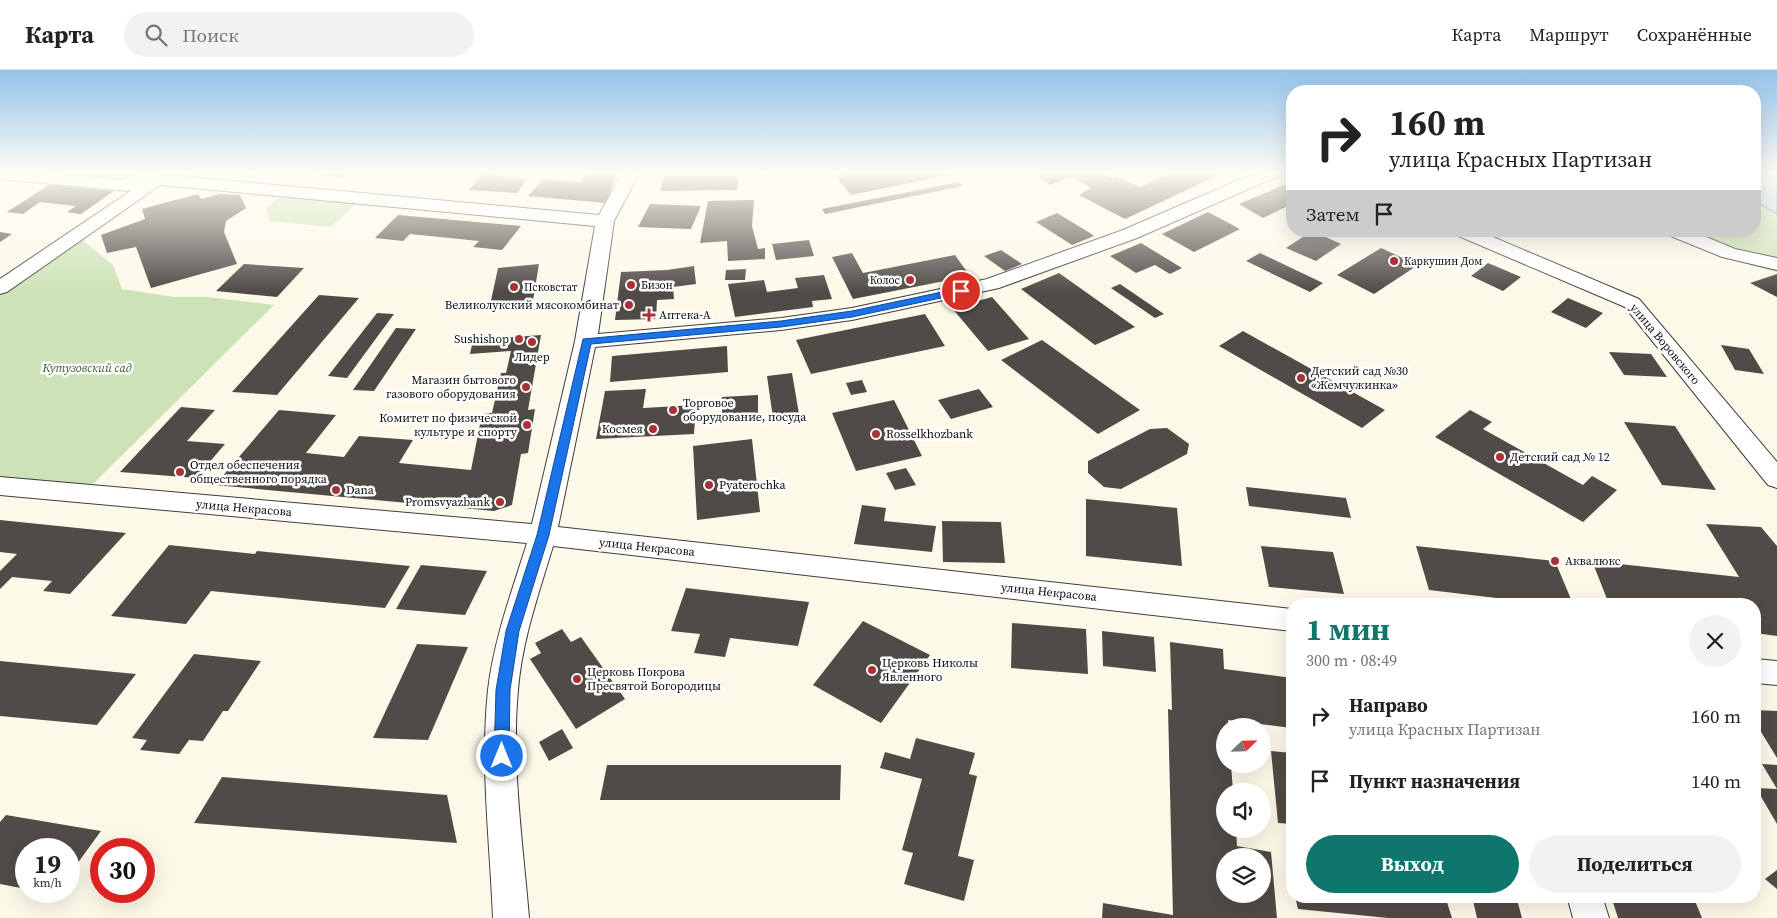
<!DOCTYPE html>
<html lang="ru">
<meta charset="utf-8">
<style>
:root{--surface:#fff;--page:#f2f2f2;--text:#222;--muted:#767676;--line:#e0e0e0;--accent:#0f766e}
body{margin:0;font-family:"Source Serif 4",serif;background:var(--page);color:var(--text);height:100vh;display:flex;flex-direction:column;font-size:19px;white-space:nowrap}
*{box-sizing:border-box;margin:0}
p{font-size:16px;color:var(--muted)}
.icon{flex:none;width:28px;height:28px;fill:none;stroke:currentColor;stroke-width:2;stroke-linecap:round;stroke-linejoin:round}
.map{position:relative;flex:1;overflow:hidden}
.sheet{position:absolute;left:1286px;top:528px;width:475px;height:305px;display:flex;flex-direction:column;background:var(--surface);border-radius:20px;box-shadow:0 5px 20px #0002}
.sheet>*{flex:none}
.top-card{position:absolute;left:1286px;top:15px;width:475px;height:152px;border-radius:20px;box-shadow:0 5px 20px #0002;background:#fff;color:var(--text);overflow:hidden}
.needle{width:32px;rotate:67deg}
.buttons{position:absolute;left:1216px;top:648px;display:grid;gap:10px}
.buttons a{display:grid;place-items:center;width:55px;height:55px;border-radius:50%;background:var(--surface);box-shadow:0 5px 20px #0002;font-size:25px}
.speed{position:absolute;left:15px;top:768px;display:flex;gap:10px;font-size:25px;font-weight:700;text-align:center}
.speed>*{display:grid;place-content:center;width:65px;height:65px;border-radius:50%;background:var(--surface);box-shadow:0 5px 20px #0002;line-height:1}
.speed small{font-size:12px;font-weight:400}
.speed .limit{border:8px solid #d22;background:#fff;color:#111}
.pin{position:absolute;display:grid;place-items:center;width:42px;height:42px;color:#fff;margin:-21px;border:2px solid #fff;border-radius:50%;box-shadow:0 1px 5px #0007}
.me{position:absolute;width:55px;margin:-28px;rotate:0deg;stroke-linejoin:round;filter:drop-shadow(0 0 4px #0008)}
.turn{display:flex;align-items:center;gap:18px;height:105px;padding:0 20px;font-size:22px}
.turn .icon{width:65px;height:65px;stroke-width:2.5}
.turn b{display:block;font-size:35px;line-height:42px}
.then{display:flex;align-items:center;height:48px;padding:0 20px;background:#0003;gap:10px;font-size:19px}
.round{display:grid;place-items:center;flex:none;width:52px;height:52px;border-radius:26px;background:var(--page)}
.overview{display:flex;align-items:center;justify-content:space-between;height:85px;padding:0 20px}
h1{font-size:30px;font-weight:700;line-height:38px;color:var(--accent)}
.button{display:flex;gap:10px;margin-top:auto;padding:10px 20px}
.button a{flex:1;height:58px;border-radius:30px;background:var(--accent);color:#fff;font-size:20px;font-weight:700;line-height:58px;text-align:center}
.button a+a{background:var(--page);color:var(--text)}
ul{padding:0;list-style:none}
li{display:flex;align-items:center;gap:15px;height:65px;padding:0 20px}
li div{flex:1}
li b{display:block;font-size:19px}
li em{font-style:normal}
header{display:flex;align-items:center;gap:30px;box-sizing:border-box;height:70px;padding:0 25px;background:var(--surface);border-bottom:1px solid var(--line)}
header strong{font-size:24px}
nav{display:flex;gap:28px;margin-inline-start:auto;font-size:18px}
.search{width:350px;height:45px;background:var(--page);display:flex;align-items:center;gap:12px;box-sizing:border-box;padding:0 18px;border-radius:28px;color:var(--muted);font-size:19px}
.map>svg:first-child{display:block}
.green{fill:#cde3b7}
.water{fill:#b3d8ef;stroke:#418bbe}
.building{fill:#514b47;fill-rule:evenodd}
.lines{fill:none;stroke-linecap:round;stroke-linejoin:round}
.minor-casing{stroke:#3d3d3d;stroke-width:2}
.minor{fill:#fff;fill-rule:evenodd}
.route{fill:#1a73e8;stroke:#114b97}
.poi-dot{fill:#aa3136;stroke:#fff;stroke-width:2}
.labels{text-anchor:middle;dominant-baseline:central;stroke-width:5;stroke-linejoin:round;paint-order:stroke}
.far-poi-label{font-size:11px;fill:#0a0a0a;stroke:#fff;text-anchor:start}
.poi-label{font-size:12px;fill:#0a0a0a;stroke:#fff;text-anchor:start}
.street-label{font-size:12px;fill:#0a0a0a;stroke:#fff}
.park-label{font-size:12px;font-style:italic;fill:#2d5922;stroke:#fff}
</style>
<header>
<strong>Карта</strong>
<div class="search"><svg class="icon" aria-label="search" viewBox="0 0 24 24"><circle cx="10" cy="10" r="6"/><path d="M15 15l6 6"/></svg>Поиск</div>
<nav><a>Карта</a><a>Маршрут</a><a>Сохранённые</a></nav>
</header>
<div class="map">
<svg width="1777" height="848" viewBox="0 0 1777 848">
<rect width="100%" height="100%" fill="#fdf9e9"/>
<path class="green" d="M43 103H141L127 113Z
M280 126 356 134 331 157 269 151 267 138Z
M1755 131 1777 144V202L1749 195 1668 161H1755Z
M81 169 113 195 122 219 174 227H207L274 235 89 418 0 407V226Z"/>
<path class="water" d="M1755 103H1777V144L1755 131Z"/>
<path class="building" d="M307 103H349L344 108Z
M483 103H503L500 107 527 109 517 123 469 120Z
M587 103H617L606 133 528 126 543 109 580 112Z
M846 103H953V104L851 125 836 107Z
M1040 103H1103L1112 109 1117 107 1140 117 1169 103H1223L1125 149 1079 125 1091 118 1072 107 1050 115 1035 105Z
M664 106H739L737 120 660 121Z
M959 112 963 116 825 144 822 139Z
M1291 112 1292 113V134L1263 148 1239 134Z
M49 115 114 121 81 144 67 142 76 136 40 132 23 144 7 142Z
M198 124 201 129 219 124 240 125 246 138 226 151 224 162 237 194 151 218 136 177 107 183 101 165 145 149 142 139Z
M754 130 752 156 758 179 765 178V189L728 191 727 171 700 173 708 131Z
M650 134 701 136 691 159 638 157Z
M1208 142 1240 159 1194 182 1162 164Z
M1057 143 1090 163 1094 166 1072 175 1036 152Z
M398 145 521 156 502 180 473 177 479 171 410 164 403 171 375 168Z
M1312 161H1313L1341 174 1316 191 1286 178Z
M0 162 12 164 0 172Z
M809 170 814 186 776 190 772 174Z
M1141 173 1182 198 1170 204 1155 195 1136 203 1110 186Z
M1381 178 1418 195 1374 224 1337 205Z
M1001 180 1022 194 1005 201 984 186Z
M852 183 863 203 955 185 970 206 853 229 832 187Z
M1260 183 1323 213 1310 222 1246 191Z
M1488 193 1521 207 1503 221 1471 206Z
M244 194 304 198 277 227 216 221Z
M539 194 532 236 489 240 498 198Z
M694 196 696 214 673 217 674 229 657 230 656 249 615 250 621 202 667 200Z
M746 199 745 210H725L726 200Z
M1059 203 1135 257 1095 275 1021 219Z
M1777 204V227L1750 213Z
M824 205 832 229 812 231 813 237 735 247 728 214 764 210 767 222 798 218 795 208Z
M1120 214 1164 244 1155 248 1111 218Z
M319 225 359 228 277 325 232 322Z
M992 227 1029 269 988 281 952 238Z
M1568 228 1603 243 1586 258 1551 242Z
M377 243 394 244 347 308 328 306Z
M925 244 945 276 811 304 796 270Z
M396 258 416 259 374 321 353 320Z
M1243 261 1385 340 1362 358 1219 276Z
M541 265 528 340 535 339 528 383 521 384 512 435 494 441 215 415 279 340 336 345 306 383 344 387 359 366 413 370 399 393 471 400 482 344 492 343 501 303H506L511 281 470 284 473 270Z
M1042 270 1140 340 1098 364 1001 290Z
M1721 275 1749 279 1764 304 1735 300Z
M727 276 728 302 610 312 612 286Z
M1609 282 1651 284 1667 307 1624 305Z
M792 303 799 344 773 348 767 306Z
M862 310 867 322 851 325 846 313Z
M646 319 643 338 696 335 694 364 596 369 605 321Z
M979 319 993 337 951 349 938 330Z
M758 325V345L722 347V327Z
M894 330 922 386 856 401 832 343Z
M181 337 215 340 187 371 225 374 196 408 120 402Z
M1470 340 1492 352 1483 359 1583 415 1592 406 1617 420 1583 452 1435 367Z
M1624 352 1675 356 1716 420 1662 415Z
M1167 358 1189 374 1187 384 1121 419 1104 417 1088 403V391L1150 359Z
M752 369 760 442 697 450 693 376Z
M906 398 916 415 895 420 886 403Z
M1246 417 1346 428 1351 448 1249 436Z
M1086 429 1177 438 1182 496 1086 486Z
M862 435 886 438 884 451 936 456 932 482 854 474Z
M0 450 126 463 70 524 43 521 52 511 12 507 0 519V501L17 484 0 482Z
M942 451 1001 452 1005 493 943 492Z
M1706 454 1761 457 1777 476V566L1755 563V534H1609L1592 491 1739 507Z
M169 475 255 484 257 481 410 496 385 538 211 521 186 554 111 546Z
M1261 476 1333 482 1344 524 1269 517Z
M1416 476 1555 491 1573 534H1547L1429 520Z
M421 495 487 501 465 545 396 539Z
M686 518 809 532 798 576 730 568 725 587 694 583 700 564 671 561Z
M863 551 930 585 881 653 813 615Z
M1012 553 1086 559 1088 604 1011 598Z
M562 559 571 572 581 567 625 629 576 659 530 589 541 583 535 573Z
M1102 561 1154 567 1156 602 1103 596Z
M1170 572 1223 579 1224 599 1292 608V658L1228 650 1229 656H1225V694H1231L1233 721H1225V759H1236L1237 776 1271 782 1277 848H1102L1103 833 1173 845 1168 639 1172 640ZM1225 786H1262V824H1225Z
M417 574 468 577 428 670 373 668Z
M194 584 261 591 228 641H223L203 671 189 670 179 684 140 680 147 670 132 668Z
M0 591 136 604 97 655 0 646Z
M1755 640 1777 641V688L1755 652Z
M562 659 573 678 549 691 539 672Z
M916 668 975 683 969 704 977 706 958 786 974 790 964 831 904 814 913 783 902 780 922 709 880 698 885 682 910 689Z
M1271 681 1292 683V754L1278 753Z
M1762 694 1777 695V719Z
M607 695H841L840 730H600Z
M222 707 447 725 457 773 194 753Z
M1756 718 1777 719V754Z
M6 745 77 757 101 761 69 805V779H26V819L0 814V752Z
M1287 783H1292V808Z
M1777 800V819L1765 809Z
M1295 826H1445L1452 848H1388L1298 839Z
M1472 826H1516L1522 848H1477Z
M1611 826H1693L1702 848H1618Z"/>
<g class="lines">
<g class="minor-casing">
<path id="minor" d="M0 103H49L123 110 132 104 145 103 599 145 622 103H639L614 151 598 264 781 248 852 238 987 209 1123 160 1255 103H1278L1276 107 1137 168 999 218 852 250 781 260 595 277 558 457 1292 539V561L553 476C539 523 522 570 518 620 511 694 523 774 529 848H493C490 773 480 695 488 620 494 569 512 521 527 473L0 425V407L532 454 575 271 595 156 160 115 7 222 0 224V209L132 120 127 121 0 109Z
M1454 161H1479L1639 229 1777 392V418L1768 415 1625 237 1456 165Z
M1666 161H1692L1735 179 1777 188V200L1722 187 1668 165Z
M1755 589 1777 591V615L1755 613Z
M1567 826H1602L1609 848H1573Z"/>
</g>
<use href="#minor" class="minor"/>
</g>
<linearGradient id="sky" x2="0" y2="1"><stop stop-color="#93c2eb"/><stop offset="0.46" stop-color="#fefcf5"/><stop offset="1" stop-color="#fefcf5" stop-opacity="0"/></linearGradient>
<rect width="1777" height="222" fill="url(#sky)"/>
<path class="route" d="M961 218 964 219V223L852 247 781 257 591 274 549 465 519 561 510 620 509 686 507 691 502 692 496 691 494 686 496 620 506 561 537 465 583 269 781 251 852 241Z"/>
<g class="poi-dot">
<circle cx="1394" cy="191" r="5"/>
<circle cx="910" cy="210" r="5"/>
<circle cx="631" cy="215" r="5"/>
<circle cx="514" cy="217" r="5"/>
<circle cx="629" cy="235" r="5"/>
<path d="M646.5 237.5h5v5h5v5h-5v5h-5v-5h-5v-5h5z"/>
<circle cx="519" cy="269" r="5"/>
<circle cx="532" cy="272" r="5"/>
<circle cx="1301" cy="308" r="5"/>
<circle cx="526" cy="317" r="5"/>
<circle cx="673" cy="340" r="5"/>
<circle cx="527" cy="355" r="5"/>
<circle cx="653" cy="359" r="5"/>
<circle cx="876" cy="364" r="5"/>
<circle cx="1500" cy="387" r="5"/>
<circle cx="180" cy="402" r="5"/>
<circle cx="709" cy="415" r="5"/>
<circle cx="336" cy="420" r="5"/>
<circle cx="500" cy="432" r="5"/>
<circle cx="1555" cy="491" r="5"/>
<circle cx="872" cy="600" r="5"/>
<circle cx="577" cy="609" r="5"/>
</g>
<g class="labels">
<g class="far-poi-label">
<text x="1404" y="191">Каркушин Дом</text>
<text x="900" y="210" text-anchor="end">Колос</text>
<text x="641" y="215">Бизон</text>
<text x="524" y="217">Псковстат</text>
</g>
<g class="poi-label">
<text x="619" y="235" text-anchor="end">Великолукский мясокомбинат</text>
<text x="659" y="245">Аптека-А</text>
<text x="509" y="269" text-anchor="end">Sushishop</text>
<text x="532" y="287" text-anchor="middle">Лидер</text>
<text x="1311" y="301">Детский сад №30<tspan x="1311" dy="14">«Жемчужинка»</tspan></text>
<text x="516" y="310" text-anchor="end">Магазин бытового<tspan x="516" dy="14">газового оборудования</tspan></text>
<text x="683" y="333">Торговое<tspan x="683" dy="14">оборудование, посуда</tspan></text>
<text x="517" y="348" text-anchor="end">Комитет по физической<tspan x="517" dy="14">культуре и спорту</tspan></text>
<text x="643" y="359" text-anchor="end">Космея</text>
<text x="886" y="364">Rosselkhozbank</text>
<text x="1510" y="387">Детский сад № 12</text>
<text x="190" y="395">Отдел обеспечения<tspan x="190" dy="14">общественного порядка</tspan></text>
<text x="719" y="415">Pyaterochka</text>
<text x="346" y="420">Dana</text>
<text x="490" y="432" text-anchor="end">Promsvyazbank</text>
<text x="1565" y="491">Аквалюкс</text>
<text x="882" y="593">Церковь Николы<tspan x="882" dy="14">Явленного</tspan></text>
<text x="587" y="602">Церковь Покрова<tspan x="587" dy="14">Пресвятой Богородицы</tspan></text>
</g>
<g class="street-label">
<text transform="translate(1665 274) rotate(50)">улица Воровского</text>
<text transform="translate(244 438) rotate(5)">улица Некрасова</text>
<text transform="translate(647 477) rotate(6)">улица Некрасова</text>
<text transform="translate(1049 522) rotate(6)">улица Некрасова</text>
</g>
<g class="park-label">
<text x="87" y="298">Кутузовский сад</text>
</g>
</g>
</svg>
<div class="buttons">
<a><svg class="needle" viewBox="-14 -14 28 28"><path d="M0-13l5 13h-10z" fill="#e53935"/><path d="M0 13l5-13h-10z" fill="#767676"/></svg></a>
<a><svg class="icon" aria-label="sound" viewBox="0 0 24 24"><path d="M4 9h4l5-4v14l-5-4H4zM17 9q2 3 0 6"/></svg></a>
<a><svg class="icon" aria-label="layers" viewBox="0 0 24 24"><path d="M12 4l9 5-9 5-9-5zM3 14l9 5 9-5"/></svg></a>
</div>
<div class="speed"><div>19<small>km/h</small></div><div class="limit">30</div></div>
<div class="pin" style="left:961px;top:221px;background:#d93025"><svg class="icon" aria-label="arrive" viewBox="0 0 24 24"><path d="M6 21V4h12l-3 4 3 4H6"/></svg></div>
<svg class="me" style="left:502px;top:686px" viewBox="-20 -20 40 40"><circle r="17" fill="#1a73e8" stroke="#fff" stroke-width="3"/><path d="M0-11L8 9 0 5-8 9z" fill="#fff"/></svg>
<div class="top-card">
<div class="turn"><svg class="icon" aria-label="right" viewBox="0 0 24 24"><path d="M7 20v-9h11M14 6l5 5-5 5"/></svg><div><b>160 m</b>улица Красных Партизан</div></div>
<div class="then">Затем<svg class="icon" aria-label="arrive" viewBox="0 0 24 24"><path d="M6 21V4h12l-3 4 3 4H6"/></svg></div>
</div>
<section class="sheet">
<div class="overview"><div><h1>1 мин</h1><p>300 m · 08:49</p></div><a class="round"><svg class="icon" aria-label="close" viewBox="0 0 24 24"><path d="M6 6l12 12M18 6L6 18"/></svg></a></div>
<ul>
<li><svg class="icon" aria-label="right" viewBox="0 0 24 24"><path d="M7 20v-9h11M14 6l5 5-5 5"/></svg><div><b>Направо</b><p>улица Красных Партизан</p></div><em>160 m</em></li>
<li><svg class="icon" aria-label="arrive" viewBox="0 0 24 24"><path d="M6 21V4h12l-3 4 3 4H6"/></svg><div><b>Пункт назначения</b></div><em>140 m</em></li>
</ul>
<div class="button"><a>Выход</a><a>Поделиться</a></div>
</section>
</div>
